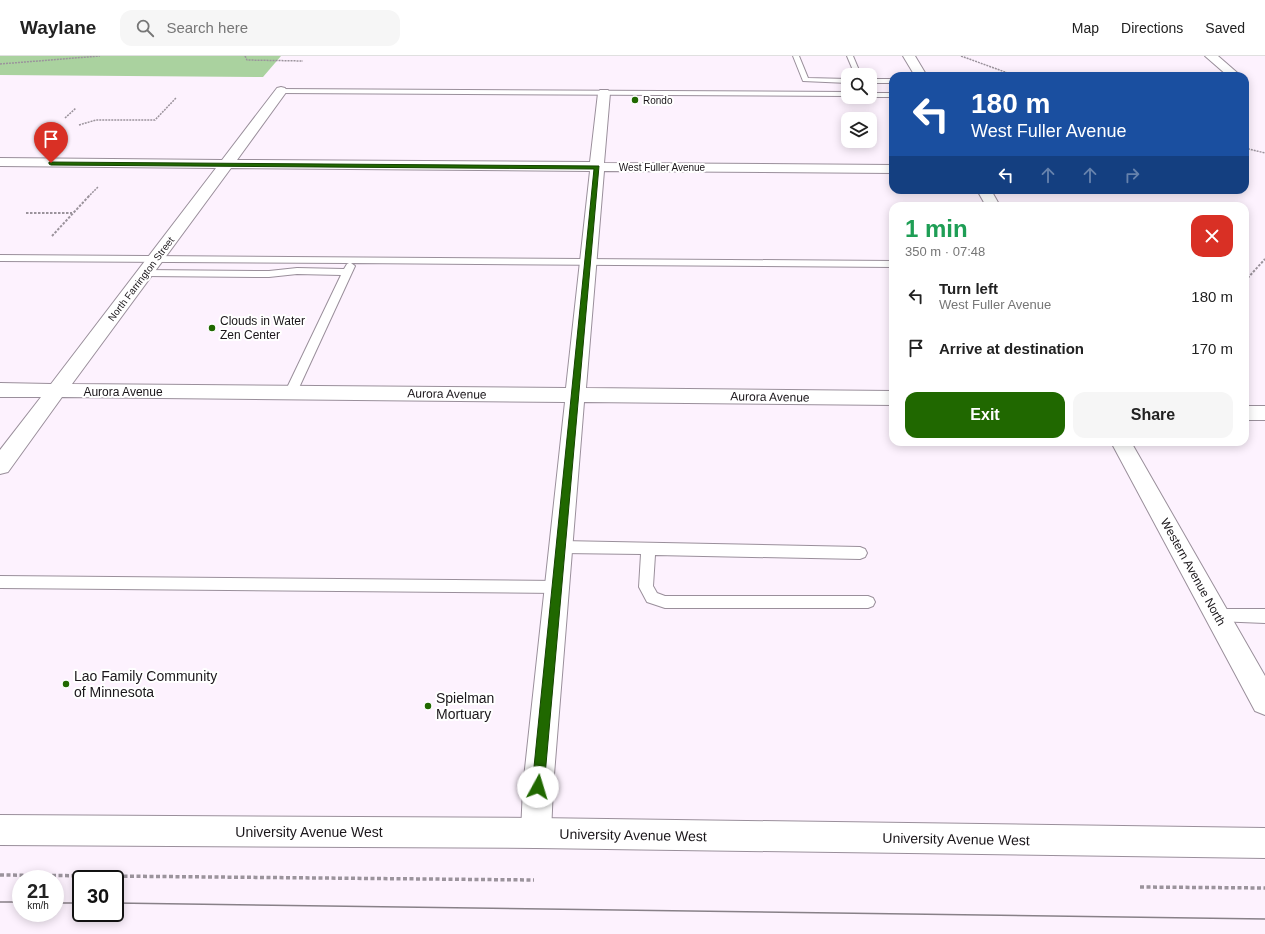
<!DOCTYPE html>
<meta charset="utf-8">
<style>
:root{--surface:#fff;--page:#f6f6f6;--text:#222;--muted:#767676;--line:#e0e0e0;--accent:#206800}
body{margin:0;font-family:Arial,sans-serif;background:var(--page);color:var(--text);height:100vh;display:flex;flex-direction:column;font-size:15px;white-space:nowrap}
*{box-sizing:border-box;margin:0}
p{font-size:13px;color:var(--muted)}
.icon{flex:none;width:22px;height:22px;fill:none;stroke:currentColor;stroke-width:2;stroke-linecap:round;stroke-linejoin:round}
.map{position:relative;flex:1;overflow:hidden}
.details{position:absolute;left:889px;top:146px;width:360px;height:244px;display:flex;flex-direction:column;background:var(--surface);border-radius:12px;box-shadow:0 2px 10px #0003}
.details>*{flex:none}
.hud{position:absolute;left:889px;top:16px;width:360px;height:122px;border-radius:12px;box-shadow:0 2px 10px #0003;background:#1a4fa0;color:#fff;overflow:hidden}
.controls{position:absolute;left:841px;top:12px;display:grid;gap:8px}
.controls a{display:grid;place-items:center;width:36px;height:36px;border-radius:8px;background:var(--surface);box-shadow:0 2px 10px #0003;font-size:20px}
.speed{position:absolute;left:12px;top:814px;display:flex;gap:8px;font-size:20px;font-weight:700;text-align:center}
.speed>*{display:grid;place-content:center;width:52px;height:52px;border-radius:50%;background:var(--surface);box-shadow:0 2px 10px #0003;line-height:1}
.speed small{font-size:10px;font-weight:400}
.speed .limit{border:2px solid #111;border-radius:6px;background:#fff;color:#111}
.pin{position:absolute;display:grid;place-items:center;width:34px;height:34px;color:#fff;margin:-41px -17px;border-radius:50% 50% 50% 0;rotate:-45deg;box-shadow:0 0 4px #0007}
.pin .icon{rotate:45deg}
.me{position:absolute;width:44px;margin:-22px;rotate:6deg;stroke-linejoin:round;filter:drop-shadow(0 0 3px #0008)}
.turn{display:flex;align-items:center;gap:14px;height:84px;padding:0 16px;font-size:18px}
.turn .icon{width:52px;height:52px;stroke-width:2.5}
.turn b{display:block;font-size:28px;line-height:34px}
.lanes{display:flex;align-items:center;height:38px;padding:0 16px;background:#0003;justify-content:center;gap:20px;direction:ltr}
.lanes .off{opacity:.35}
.round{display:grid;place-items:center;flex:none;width:42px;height:42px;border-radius:12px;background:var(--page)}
.head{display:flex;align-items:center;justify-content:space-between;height:68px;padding:0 16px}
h1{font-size:24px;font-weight:700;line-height:30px;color:#1e9e55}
.button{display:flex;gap:8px;margin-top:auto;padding:8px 16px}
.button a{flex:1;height:46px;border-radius:12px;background:var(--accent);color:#fff;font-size:16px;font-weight:700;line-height:46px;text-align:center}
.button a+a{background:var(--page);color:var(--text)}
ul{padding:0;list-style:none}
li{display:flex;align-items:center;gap:12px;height:52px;padding:0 16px}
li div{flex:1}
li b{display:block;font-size:15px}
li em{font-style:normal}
header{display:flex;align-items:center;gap:24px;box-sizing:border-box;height:56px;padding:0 20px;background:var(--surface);border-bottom:1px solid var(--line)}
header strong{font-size:19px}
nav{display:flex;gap:22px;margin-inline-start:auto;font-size:14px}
.search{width:280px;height:36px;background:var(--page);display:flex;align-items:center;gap:10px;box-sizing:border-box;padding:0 14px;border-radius:12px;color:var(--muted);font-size:15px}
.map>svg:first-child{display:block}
.green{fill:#aad29f}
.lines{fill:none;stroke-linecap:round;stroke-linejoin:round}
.lane-casing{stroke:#9a8f9b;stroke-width:2}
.street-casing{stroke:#9a8f9b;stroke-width:2}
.secondary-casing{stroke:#9a8f9b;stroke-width:2}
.path-far2{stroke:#9b939c;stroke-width:1.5;stroke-dasharray:2 1;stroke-linecap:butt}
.path-far1{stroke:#9b939c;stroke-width:2;stroke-dasharray:2.5 1.5;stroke-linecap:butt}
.path{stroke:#9b939c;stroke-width:3.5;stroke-dasharray:4 2.5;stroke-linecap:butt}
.lane{fill:#fff;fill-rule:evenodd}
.street{fill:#fff;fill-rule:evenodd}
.secondary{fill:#fff;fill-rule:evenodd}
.tram{stroke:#888088;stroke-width:1.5}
.route{fill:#206800;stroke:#154400}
.poi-dot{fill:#206800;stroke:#fff;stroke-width:1.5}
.labels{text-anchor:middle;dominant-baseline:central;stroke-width:4;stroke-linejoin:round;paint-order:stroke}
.far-poi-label{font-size:10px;fill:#1a161a;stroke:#fff;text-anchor:start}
.far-street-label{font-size:10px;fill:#1a161a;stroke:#fff}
.poi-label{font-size:12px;fill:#1a161a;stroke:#fff;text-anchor:start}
.street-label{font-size:12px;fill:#1a161a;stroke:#fff}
.near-poi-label{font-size:14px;fill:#1a161a;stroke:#fff;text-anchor:start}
.near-street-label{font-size:14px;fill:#1a161a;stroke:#fff}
</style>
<header>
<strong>Waylane</strong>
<div class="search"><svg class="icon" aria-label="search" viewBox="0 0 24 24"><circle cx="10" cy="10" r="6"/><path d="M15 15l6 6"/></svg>Search here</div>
<nav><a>Map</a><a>Directions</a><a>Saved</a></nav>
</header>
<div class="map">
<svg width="1265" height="878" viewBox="0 0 1265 878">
<rect width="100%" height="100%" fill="#fdf2fe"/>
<path class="green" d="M0 0H281L263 21 0 19Z"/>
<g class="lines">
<g class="lane-casing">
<path id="lane" d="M793 0H799L808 22 848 23V27L803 25Z
M847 0H853L861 19H855Z
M870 23H893V27H870Z
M278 33 848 36V40L281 37 277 35Z
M870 37H893V41H870Z
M0 199 893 205V211L351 207 355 210 297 336 295 339H287L285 336 341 219 297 218 269 221 145 220 140 217 145 214 269 215 297 212 344 213 347 208 349 207 0 205Z
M562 485 860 491 865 493 867 497 865 501 860 503 655 499 653 530 657 537 665 540H868L873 542 875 546 873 550 868 552H665L647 546 639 531 641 498 562 497 557 495 555 491 557 487Z
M0 520 558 525 563 527 565 531 563 535 558 537 0 532Z
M1216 553H1265V567L1216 565 1211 564 1209 559 1211 554Z"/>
</g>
<g class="street-casing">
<path id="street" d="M1205 0H1218L1241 20H1228Z
M281 31 285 32 287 35 237 104 590 106 598 37 600 34H608L610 37 604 107 893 109V117L604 115 586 332 893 335V349L584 346 553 731 551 777 547 788 536 792 525 788 521 777 523 731 565 346 62 341 8 416 0 418V394L41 341H0V327L51 328 216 112 0 110V102L222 104 277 32ZM231 112 590 115 566 332 72 328Z
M1245 350H1265V364H1245Z"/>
</g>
<g class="secondary-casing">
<path id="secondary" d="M903 0H915L927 20H915Z
M977 134H991L1000 150H986Z
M1111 386H1131L1265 620V659L1255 655Z
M0 759 536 762 1265 772V802L536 792 0 789Z"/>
</g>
<path class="path-far2" d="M245 0 247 4 303 5
M961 0 1016 20
M0 8 100 0
M65 62 76 52
M79 69 96 64H155L176 42
M1245 92 1265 97
M88 141 98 131"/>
<path class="path-far1" d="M26 157H72
M52 180 89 140
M1245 225 1265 203"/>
<path class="path" d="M0 819 534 824
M1140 831 1265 832"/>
<use href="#lane" class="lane"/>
<use href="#street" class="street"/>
<use href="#secondary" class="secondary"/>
<path class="tram" d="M0 846H21
M55 847H81
M115 847 1265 863"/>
</g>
<path class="route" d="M49 106 599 110 544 731 543 735 538 737 534 735 532 731 594 113 51 109 49 108Z"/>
<g class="poi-dot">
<circle cx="635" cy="44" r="4"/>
<circle cx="212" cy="272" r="4"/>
<circle cx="66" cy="628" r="4"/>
<circle cx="428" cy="650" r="4"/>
</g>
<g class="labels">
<g class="far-poi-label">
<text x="643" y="44">Rondo</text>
</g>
<g class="far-street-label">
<text x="662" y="111">West Fuller Avenue</text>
<text transform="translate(141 223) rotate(-53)">North Farrington Street</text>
</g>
<g class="poi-label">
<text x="220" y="265">Clouds in Water<tspan x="220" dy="14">Zen Center</tspan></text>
</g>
<g class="street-label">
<text x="123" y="336">Aurora Avenue</text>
<text transform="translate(447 338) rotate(1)">Aurora Avenue</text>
<text transform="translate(770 341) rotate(1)">Aurora Avenue</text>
<text transform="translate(1193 516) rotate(61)">Western Avenue North</text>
</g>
<g class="near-poi-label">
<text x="74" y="620">Lao Family Community<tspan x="74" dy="16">of Minnesota</tspan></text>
<text x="436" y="642">Spielman<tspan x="436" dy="16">Mortuary</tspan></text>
</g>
<g class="near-street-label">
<text x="309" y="776">University Avenue West</text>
<text transform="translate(633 779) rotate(1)">University Avenue West</text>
<text transform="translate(956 783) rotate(1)">University Avenue West</text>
</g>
</g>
</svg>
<div class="controls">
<a><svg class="icon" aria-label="search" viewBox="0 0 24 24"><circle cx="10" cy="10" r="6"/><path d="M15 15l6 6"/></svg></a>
<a><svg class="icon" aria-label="layers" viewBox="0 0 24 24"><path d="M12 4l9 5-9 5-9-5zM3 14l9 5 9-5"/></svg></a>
</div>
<div class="speed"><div>21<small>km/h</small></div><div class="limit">30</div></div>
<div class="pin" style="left:51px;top:107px;background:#d93025"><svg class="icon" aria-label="arrive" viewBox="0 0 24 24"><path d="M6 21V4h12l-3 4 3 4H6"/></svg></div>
<svg class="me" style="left:538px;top:731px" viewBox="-20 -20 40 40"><circle r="19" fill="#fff"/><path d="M0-13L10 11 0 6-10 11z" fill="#206800"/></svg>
<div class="hud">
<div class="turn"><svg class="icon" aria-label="left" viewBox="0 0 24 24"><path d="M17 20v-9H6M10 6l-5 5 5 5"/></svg><div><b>180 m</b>West Fuller Avenue</div></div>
<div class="lanes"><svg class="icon" aria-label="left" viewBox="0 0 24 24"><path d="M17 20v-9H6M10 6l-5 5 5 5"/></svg><svg class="icon off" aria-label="ahead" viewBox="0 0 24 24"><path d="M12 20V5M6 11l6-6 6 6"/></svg><svg class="icon off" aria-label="ahead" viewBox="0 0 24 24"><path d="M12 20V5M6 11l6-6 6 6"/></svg><svg class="icon off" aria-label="right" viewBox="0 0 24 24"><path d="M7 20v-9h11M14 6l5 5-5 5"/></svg></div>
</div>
<section class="details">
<div class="head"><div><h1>1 min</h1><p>350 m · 07:48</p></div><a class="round" style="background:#d93025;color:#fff"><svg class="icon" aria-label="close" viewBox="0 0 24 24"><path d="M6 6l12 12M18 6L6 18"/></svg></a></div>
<ul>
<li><svg class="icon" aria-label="left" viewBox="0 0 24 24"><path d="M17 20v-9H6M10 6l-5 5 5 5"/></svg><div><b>Turn left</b><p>West Fuller Avenue</p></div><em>180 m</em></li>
<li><svg class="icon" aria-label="arrive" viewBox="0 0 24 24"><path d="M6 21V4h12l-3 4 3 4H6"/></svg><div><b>Arrive at destination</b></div><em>170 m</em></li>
</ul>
<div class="button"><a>Exit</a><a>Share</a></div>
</section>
</div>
